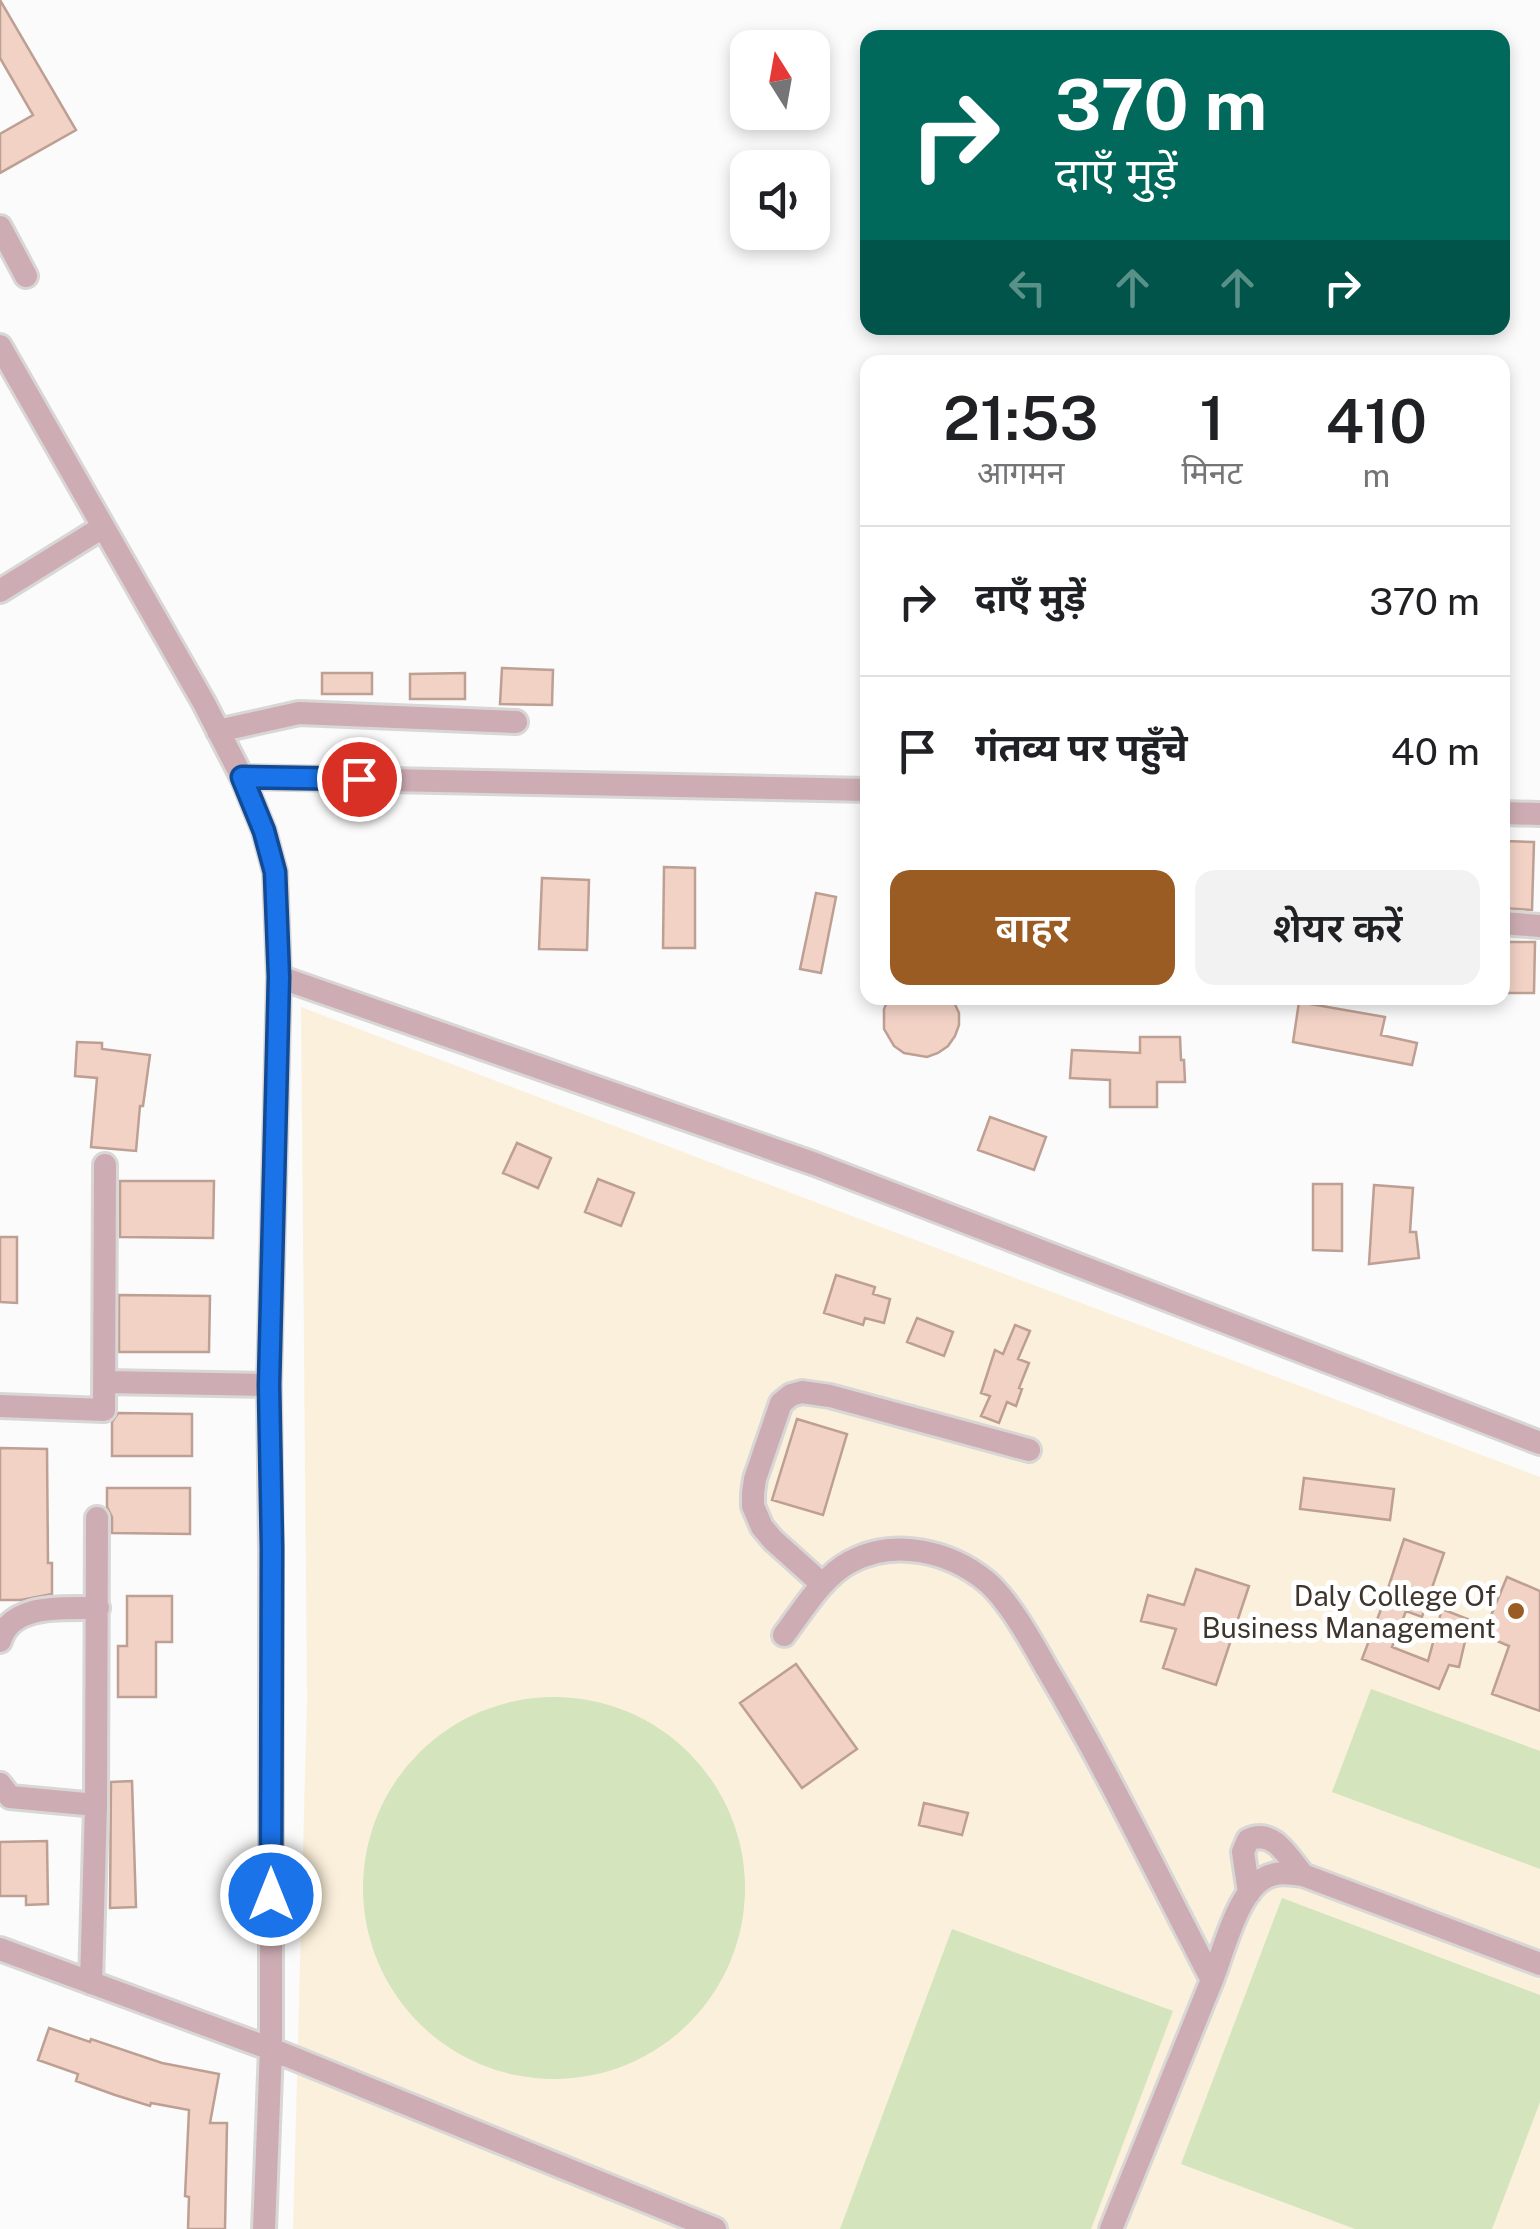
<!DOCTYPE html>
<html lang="hi">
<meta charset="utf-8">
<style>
:root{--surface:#fff;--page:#f2f2f2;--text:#202124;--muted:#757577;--line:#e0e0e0;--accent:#9a5c22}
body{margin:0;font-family:"Public Sans","Noto Sans Devanagari",sans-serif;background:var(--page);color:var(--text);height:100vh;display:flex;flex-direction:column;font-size:38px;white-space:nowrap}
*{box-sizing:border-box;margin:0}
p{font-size:32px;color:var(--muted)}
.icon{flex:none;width:55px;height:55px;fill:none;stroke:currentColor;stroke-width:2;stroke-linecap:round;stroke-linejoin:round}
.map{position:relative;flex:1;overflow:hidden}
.sheet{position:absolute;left:860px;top:355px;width:650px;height:650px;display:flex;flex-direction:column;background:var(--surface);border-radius:20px;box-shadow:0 5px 15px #0003}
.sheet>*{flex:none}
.hud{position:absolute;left:860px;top:30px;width:650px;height:305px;border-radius:20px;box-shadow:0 5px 15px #0003;background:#00695c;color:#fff;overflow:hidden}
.needle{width:65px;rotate:349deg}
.controls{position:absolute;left:730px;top:30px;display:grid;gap:20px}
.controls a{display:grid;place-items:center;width:100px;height:100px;border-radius:20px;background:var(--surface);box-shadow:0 5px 15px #0003;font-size:50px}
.pin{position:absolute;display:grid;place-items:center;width:85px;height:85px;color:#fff;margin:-42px;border:5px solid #fff;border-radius:50%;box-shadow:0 2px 10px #0007}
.me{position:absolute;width:110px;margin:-55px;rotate:0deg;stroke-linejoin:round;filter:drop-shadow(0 0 8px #0008)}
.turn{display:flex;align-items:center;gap:35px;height:210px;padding:0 30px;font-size:45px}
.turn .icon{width:130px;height:130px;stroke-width:2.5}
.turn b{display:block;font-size:70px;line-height:85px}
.lanes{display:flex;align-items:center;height:95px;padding:0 30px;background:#0003;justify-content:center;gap:50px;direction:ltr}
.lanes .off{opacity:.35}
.eta{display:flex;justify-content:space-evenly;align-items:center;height:170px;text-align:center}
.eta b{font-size:60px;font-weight:600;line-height:70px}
.primary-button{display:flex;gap:20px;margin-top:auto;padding:20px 30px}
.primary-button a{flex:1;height:115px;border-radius:20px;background:var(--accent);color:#fff;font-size:40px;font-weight:600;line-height:115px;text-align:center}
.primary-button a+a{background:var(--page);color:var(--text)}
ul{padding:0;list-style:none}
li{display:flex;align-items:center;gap:30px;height:150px;padding:0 30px;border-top:2px solid var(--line)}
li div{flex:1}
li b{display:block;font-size:38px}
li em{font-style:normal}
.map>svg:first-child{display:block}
.education{fill:#fbf0db}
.green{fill:#d4e4bc}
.building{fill:#f2d2c5;stroke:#bd9f93;stroke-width:2.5}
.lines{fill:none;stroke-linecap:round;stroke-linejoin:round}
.minor-casing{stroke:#d9d7d6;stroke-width:28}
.minor{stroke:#cdadb3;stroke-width:22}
.route-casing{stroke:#114b97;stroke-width:25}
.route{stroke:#1a73e8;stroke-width:18}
.poi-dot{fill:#9a5c22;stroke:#fff;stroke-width:4}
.labels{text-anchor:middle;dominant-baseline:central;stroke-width:10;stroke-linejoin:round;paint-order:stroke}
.poi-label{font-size:28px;fill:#3e352c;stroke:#fff;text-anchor:end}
</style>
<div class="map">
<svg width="1540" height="2229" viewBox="0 0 1540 2229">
<rect width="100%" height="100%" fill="#fbfbfb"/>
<path class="education" d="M301 1007 1540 1477V2229H293L307 1698Z"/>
<path class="green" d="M1371 1689 1540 1751V1869L1332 1792Z
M363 1888a191 191 0 1 1 382 0a191 191 0 1 1-382 0Z
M1282 1898 1540 1995V2102L1492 2229H1355L1181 2164Z
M952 1929 1173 2011 1091 2229H840Z"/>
<path class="building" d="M0 0 76 130 0 173V134L33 115 0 58Z
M502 668 553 670 552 705 500 704Z
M322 673H372V694H322Z
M465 673V699H410V674Z
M1504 841 1534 842 1532 910 1502 908Z
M664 867 695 868V948H663Z
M542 878 589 880 587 950 539 949Z
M816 893 836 897 821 973 800 969Z
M1506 942H1535L1534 993H1505Z
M889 998H952L959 1013V1025L955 1036 948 1046 938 1053 927 1057 904 1053 894 1046 884 1029V1009Z
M1299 1002 1385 1017 1381 1035 1417 1043 1412 1065 1293 1042Z
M1140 1037H1180L1181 1060H1184L1185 1082H1157V1107H1110V1080L1070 1078 1072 1050 1140 1053Z
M77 1042 102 1043V1049L150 1055 143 1106H140L136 1151 91 1147 97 1078 75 1076Z
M990 1117 1046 1137 1034 1170 978 1150Z
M517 1143 551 1158 538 1188 503 1173Z
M598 1179 634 1193 621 1226 585 1212Z
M120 1181H214L213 1238 120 1237Z
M1313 1184H1342V1251L1313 1250Z
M1374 1185 1413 1188 1410 1232H1416L1419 1258 1369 1264Z
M0 1237H17V1303L0 1302Z
M836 1275 875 1287 873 1294 890 1299 884 1323 865 1318 863 1325 824 1313Z
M119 1295 210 1296 209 1352H119Z
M917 1318 953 1332 944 1356 907 1342Z
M1015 1325 1030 1331 1018 1359 1029 1363 1019 1388 1022 1389 1016 1406 1007 1402 999 1423 981 1416 990 1396 981 1393 995 1350 1003 1354Z
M118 1413 192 1414V1456H112V1422Z
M797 1419 847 1434 823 1515 772 1500Z
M0 1448 47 1449 48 1563H52V1594L21 1600H0Z
M1304 1478 1394 1489 1390 1520 1300 1509Z
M107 1488H190V1534L112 1533V1517L107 1507Z
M1404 1539 1444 1553 1422 1617 1406 1611 1392 1647 1428 1661 1442 1609 1470 1620 1459 1667 1449 1665 1439 1689 1362 1659 1383 1604Z
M1196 1569 1249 1586 1216 1685 1163 1668 1176 1629 1141 1621 1148 1595 1184 1605Z
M1507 1577 1540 1591V1711L1492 1694 1509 1646 1483 1635Z
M127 1596H172V1642H156V1697H118V1646H127Z
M796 1664 857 1749 802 1788 740 1703Z
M132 1781 136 1907 110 1908 111 1782Z
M924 1803 968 1813 962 1835 919 1825Z
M47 1841 48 1904 26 1905V1896H0V1842Z
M49 2028 90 2042 91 2039 162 2063 219 2074 210 2123H227L225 2229H188L189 2197 185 2196 189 2110 151 2103 150 2106 115 2095 76 2081 78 2074 38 2060Z"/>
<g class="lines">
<g class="minor-casing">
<path id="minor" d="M0 227 26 276
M0 346 204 703 242 777 264 831 275 872 279 977 269 1385 271 1548V2049L264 2229
M0 591 103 527
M218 731 299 713 516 722
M242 777 868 790
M1502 813 1540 814
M1502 923 1540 926
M279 977 815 1164 1540 1443
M105 1382 269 1385
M0 1406 104 1410 105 1165
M822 1584 773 1540 762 1527 753 1506V1493L755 1479 781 1403 791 1395 802 1392 830 1396 1029 1450
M784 1635C803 1610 822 1577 850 1562 894 1538 949 1551 986 1581 1008 1599 1033 1644 1047 1669 1107 1770 1158 1876 1212 1980L1111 2229
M0 1641C11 1602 65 1609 98 1608
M0 1784 10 1797 96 1805
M1249 1893 1243 1852 1248 1840C1274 1828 1288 1857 1303 1875
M0 1949 271 2049 715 2229
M1212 1980C1223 1953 1237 1894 1263 1879 1275 1871 1289 1873 1303 1875L1540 1964
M91 1983 96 1805 97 1518"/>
</g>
<use href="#minor" class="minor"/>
</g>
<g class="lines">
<g class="route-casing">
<path id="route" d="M271 1895 272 1548 269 1385 279 977 275 872 264 831 242 777 359 779"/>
</g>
<use href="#route" class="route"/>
</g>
<circle class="poi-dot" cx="1516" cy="1611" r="10"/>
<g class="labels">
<g class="poi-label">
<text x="1496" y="1595">Daly College Of<tspan x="1496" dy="32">Business Management</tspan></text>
</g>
</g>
</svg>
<div class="controls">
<a><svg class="needle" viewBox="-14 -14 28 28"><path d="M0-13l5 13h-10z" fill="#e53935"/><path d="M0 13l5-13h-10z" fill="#757577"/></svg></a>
<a><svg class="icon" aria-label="sound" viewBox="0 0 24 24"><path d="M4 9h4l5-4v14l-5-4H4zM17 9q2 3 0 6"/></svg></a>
</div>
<div class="pin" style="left:359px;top:779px;background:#d93025"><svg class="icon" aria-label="arrive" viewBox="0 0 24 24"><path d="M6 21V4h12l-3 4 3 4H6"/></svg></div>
<svg class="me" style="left:271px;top:1895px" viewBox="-20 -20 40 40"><circle r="17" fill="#1a73e8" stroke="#fff" stroke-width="3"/><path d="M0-11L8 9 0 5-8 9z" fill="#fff"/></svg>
<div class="hud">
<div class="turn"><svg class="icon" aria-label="right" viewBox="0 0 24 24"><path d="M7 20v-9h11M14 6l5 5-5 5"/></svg><div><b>370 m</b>दाएँ मुड़ें</div></div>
<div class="lanes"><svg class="icon off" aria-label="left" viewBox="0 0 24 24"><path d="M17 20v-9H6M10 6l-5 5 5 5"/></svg><svg class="icon off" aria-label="ahead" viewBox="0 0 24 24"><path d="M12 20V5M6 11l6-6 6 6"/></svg><svg class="icon off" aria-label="ahead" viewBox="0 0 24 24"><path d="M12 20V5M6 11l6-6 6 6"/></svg><svg class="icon" aria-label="right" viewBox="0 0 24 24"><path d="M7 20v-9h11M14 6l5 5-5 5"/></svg></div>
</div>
<section class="sheet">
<div class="eta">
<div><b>21:53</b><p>आगमन</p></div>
<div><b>1</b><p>मिनट</p></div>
<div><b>410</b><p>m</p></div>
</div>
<ul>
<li><svg class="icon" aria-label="right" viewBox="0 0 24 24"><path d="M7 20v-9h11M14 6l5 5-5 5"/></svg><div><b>दाएँ मुड़ें</b></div><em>370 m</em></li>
<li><svg class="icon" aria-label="arrive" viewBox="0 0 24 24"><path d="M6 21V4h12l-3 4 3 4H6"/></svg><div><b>गंतव्य पर पहुँचे</b></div><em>40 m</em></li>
</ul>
<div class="primary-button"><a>बाहर</a><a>शेयर करें</a></div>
</section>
</div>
